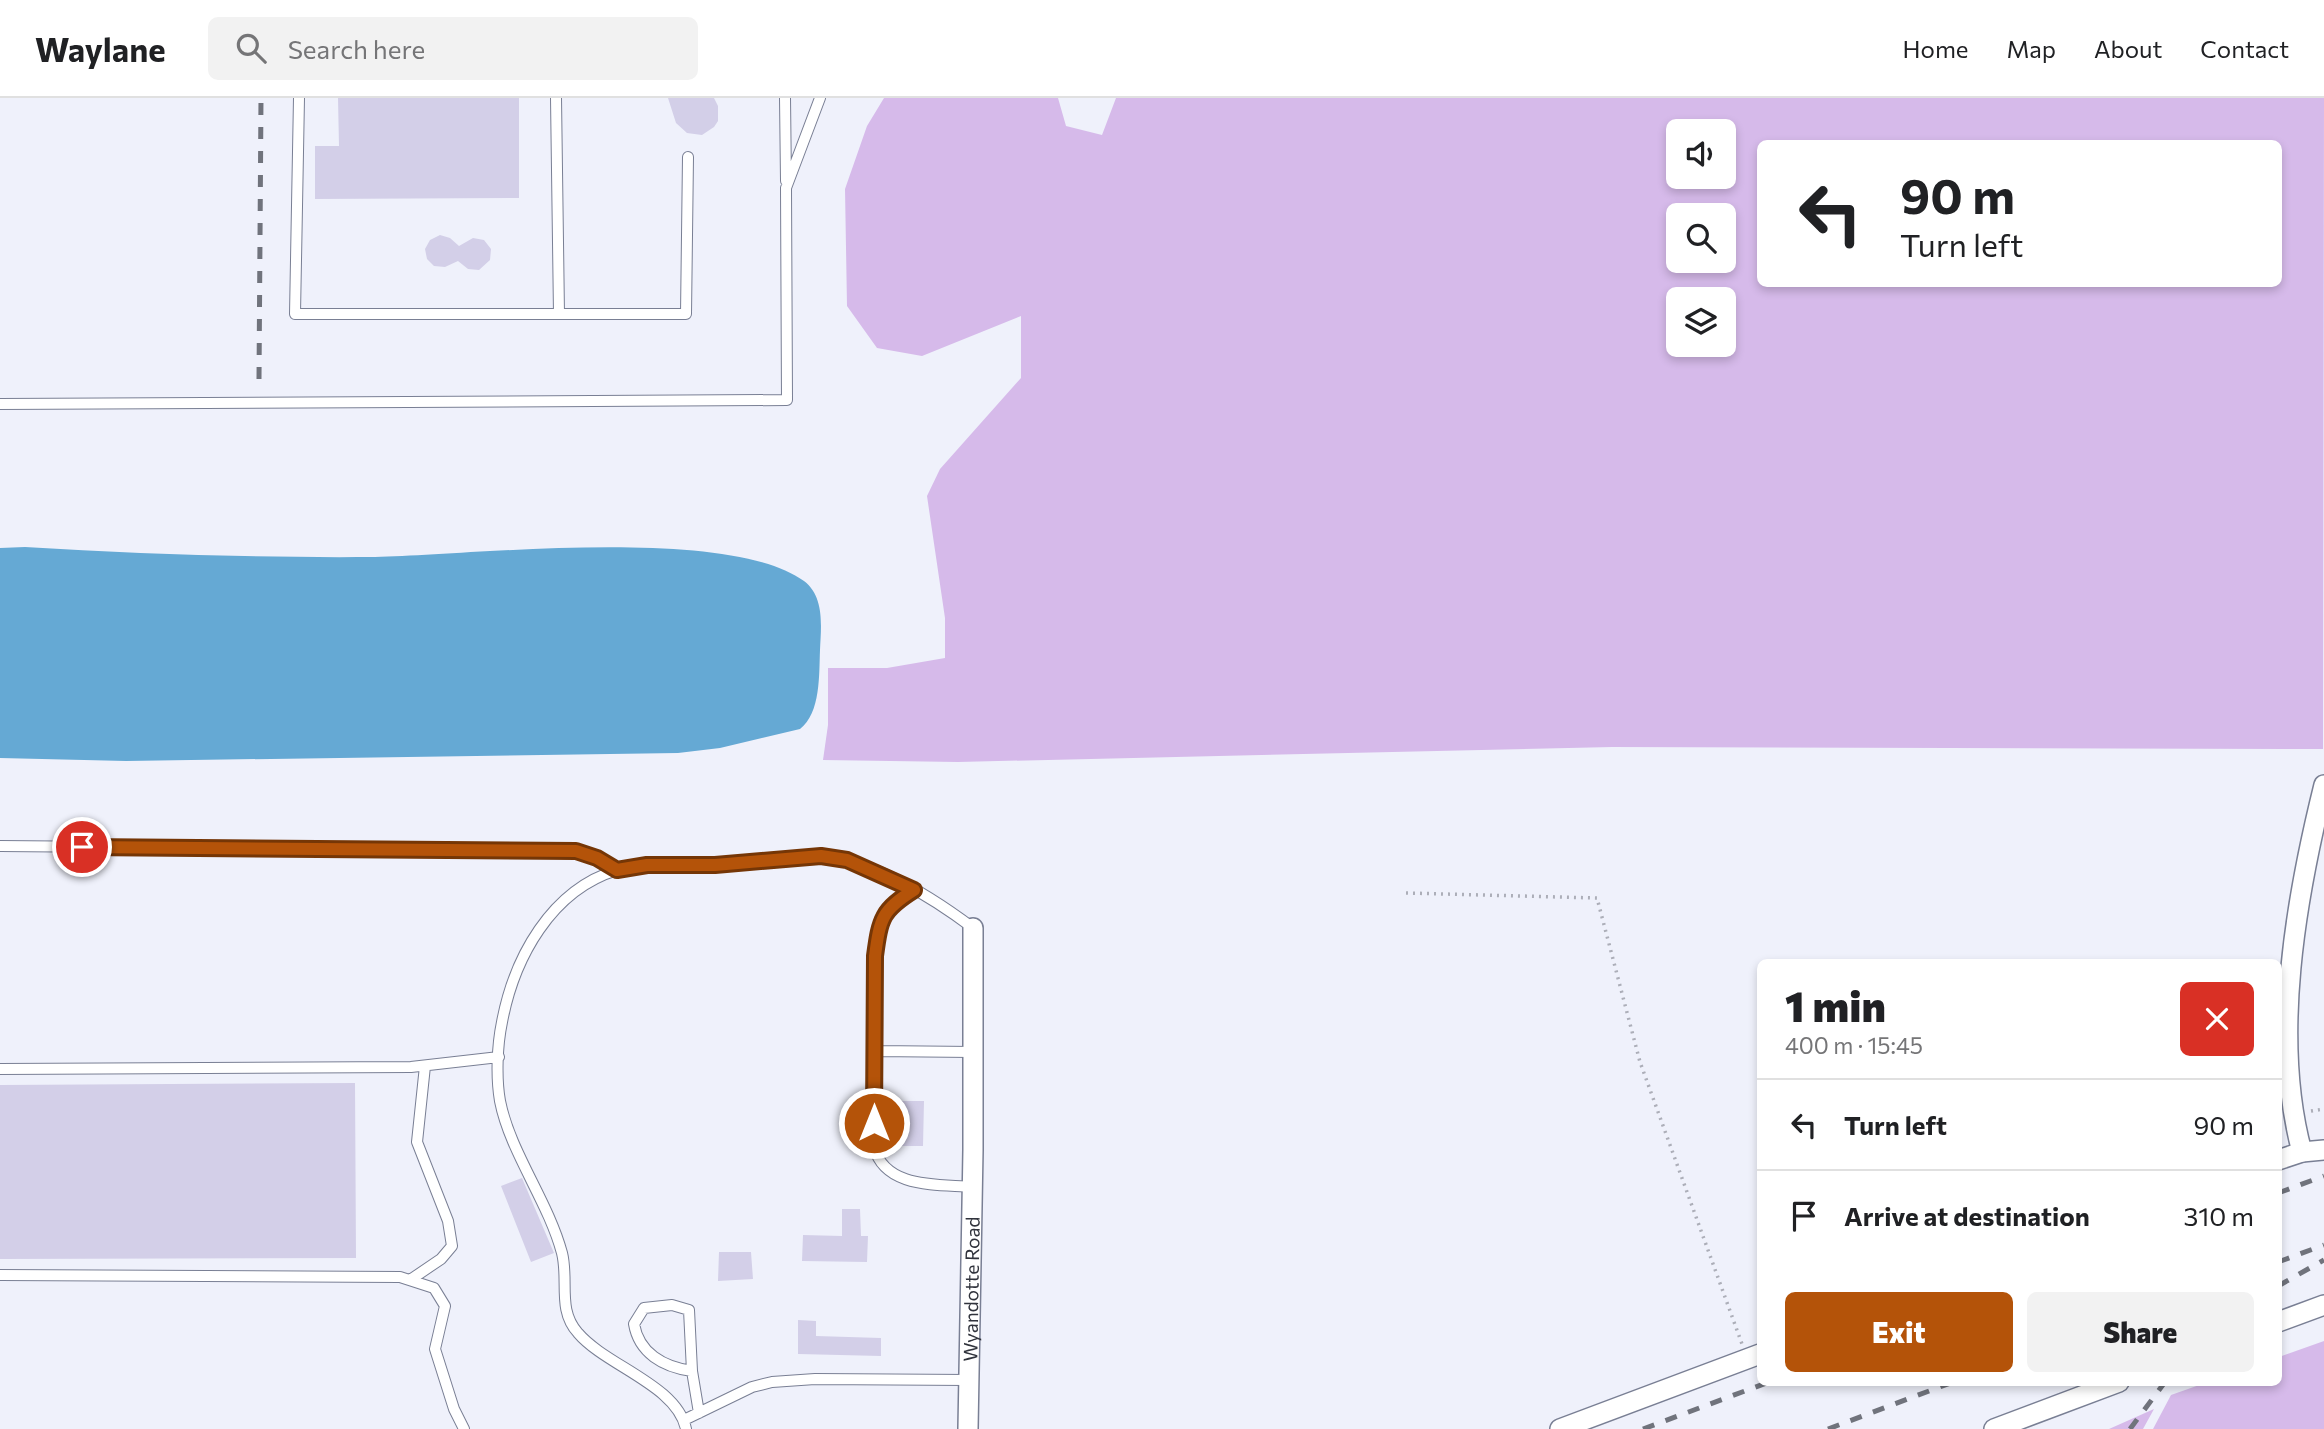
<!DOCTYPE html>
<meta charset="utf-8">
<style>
:root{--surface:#fff;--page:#f2f2f2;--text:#202124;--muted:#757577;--line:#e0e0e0;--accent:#b45309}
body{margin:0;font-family:Commissioner,sans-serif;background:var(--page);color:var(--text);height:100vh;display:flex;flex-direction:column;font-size:26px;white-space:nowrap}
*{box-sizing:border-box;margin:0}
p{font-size:23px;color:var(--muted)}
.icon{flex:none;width:38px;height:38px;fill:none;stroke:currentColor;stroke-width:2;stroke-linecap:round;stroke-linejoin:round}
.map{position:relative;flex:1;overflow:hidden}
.sheet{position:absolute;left:1757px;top:861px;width:525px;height:427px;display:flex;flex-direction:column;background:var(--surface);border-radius:10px;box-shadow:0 4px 10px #0003}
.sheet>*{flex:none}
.hud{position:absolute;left:1757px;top:42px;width:525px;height:147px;border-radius:10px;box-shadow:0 4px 10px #0003;background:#fff;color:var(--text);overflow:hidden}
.tools{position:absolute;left:1666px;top:21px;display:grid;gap:14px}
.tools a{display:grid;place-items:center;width:70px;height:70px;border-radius:10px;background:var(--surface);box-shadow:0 4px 10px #0003;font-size:35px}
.pin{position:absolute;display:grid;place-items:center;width:60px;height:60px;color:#fff;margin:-30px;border:4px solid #fff;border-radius:50%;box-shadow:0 2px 7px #0007}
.me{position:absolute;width:77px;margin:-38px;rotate:0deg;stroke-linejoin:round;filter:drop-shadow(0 0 5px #0008)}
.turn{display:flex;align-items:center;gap:24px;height:147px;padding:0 28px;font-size:32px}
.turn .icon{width:91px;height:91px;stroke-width:2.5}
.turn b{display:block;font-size:49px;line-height:60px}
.round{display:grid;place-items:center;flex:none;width:74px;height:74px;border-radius:10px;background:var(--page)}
.head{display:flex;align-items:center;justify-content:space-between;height:119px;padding:0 28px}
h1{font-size:42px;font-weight:800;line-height:52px}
.primary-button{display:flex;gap:14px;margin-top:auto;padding:14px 28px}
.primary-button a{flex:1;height:80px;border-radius:10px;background:var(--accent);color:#fff;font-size:28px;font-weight:800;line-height:80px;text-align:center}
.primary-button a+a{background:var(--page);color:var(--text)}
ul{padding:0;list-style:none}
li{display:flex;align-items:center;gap:21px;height:91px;padding:0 28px;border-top:2px solid var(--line)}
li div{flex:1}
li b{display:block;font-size:26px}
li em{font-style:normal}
header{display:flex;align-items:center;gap:42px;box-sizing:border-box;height:98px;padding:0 35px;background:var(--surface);border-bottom:2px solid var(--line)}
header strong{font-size:33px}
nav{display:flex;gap:38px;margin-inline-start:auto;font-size:24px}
.search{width:490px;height:63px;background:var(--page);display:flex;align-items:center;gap:18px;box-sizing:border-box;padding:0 24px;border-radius:10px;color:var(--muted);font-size:26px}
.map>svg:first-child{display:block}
.green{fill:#d6baea;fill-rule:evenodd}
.water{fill:#65a9d4}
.building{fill:#d3cfe8}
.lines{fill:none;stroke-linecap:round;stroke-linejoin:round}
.service-casing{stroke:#797f94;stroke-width:12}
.minor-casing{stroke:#797f94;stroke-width:22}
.path{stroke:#acaeb8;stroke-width:3.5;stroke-dasharray:2 5;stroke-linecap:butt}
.service{stroke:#fff;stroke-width:10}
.minor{stroke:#fff;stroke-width:19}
.rail{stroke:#70737c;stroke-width:5;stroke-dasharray:12 12;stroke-linecap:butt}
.route-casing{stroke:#753606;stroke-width:18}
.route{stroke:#b45309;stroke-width:12}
.labels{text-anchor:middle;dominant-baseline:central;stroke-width:5;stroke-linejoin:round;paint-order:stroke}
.street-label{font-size:19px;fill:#30333c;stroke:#eff1fb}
</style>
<header>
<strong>Waylane</strong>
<div class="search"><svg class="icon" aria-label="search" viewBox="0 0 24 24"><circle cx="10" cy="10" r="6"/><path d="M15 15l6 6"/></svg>Search here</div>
<nav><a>Home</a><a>Map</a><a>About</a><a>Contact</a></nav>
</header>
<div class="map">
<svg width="2324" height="1331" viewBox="0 0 2324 1331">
<rect width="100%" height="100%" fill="#eff1fb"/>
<path class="green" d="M884 0H1058L1066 28 1102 37 1116 0H2324L2323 651 1612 649 958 664 823 662 828 627V570H887L945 560V520L927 398 940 371 1021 280V218L922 258 877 250 847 208 845 91 867 28ZM1678 33H1724V79H1678ZM1760 46H2278V186H1760ZM1724 117V163H1678V117ZM1678 201H1724V247H1678Z
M2324 1243V1331H2153L2171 1297 2205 1285 2278 1284 2279 1259Z
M2154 1311 2143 1331H2109Z"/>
<path class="water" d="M25 449C141 456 258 460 375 459 474 457 726 427 804 483 825 499 821 529 820 552 819 576 821 615 800 631L720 650 678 655 126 663 0 660V450Z"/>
<path class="building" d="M338 0H519V100L315 101V48H339Z
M668 0H714L718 8V23L714 29 702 37 687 35 676 25Z
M440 137 450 140 459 148 473 140 484 142 491 151 490 162 479 172 468 171 458 163 445 169 434 168 427 161 425 151 430 142Z
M355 985 356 1160 0 1161V987Z
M895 1003H924L923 1048H895Z
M522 1080 554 1155 531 1164 501 1088Z
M842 1111H860L861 1138H868L867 1164 802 1163 803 1137 842 1138Z
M719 1154H751L753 1181 718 1183Z
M798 1222 816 1223V1238L881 1240V1258L798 1256Z"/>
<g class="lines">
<g class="service-casing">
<path id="service" d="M299 0 295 216H559L556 0
M785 0 786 83
M559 216H686L688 59
M0 306 787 302 786 90 820 0
M0 748 576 753 597 760 617 772
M914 792C882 812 880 820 875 858L874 1049C885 1091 938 1086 972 1089
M875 953 973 954
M0 971 411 969 499 959
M0 1177 400 1179 434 1190 445 1208 435 1251 454 1311 464 1331
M410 1182 441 1161 452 1148 448 1123 417 1044 425 968
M692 1273C663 1269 639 1255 634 1226L644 1210 672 1207 689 1212 692 1273 699 1315
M684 1322 752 1289 772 1284 815 1281 969 1282
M686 1331C677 1287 606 1268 578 1235 557 1212 569 1183 562 1155 548 1103 510 1054 500 1003 496 980 497 948 502 924 514 860 551 792 617 772 649 762 684 769 717 767 752 765 788 756 822 759 873 762 933 800 973 830"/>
</g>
<g class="minor-casing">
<g id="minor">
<path d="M2302 1054C2271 940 2296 800 2324 687"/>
<path d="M2278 1062 2302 1054 2324 1052"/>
<path d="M2278 1224 2324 1207"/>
<path id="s1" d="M968 1331 973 1052V830"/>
<path d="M1560 1331 1760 1256"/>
<path d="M1994 1331 2119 1284"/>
</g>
</g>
<path class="path" d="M1406 795 1597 800 1640 964 1742 1246
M2311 1013 2324 1011"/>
<use href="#service" class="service"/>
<use href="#minor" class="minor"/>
<path class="rail" d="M259 281 261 0
M2278 1095 2324 1078
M2278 1164 2324 1147
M2278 1188 2324 1162
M1643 1331 1769 1284
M1828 1331 1953 1284
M2130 1331 2165 1284"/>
</g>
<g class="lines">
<g class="route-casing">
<path id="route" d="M82 749 576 753 597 760 617 772 647 767H715L821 758 847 762 914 792C882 812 880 820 875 858L874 1025"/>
</g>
<use href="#route" class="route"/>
</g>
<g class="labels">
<g class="street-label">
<text stroke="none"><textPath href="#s1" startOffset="140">Wyandotte Road</textPath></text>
</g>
</g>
</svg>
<div class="tools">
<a><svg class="icon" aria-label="sound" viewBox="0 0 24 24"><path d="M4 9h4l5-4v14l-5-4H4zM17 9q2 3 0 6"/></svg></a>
<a><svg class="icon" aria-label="search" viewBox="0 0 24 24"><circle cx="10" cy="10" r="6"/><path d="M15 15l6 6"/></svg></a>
<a><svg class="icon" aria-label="layers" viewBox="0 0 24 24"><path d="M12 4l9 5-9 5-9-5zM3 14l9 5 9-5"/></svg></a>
</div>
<div class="pin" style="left:82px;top:749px;background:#d93025"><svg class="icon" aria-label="arrive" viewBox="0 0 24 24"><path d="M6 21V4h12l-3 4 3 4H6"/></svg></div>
<svg class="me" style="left:874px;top:1025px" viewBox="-20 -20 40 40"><circle r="17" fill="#b45309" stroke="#fff" stroke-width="3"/><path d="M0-11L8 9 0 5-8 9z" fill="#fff"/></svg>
<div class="hud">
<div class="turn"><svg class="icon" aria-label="left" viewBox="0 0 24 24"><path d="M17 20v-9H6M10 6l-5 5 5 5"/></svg><div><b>90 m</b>Turn left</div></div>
</div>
<section class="sheet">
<div class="head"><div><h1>1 min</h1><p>400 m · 15:45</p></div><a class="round" style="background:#d93025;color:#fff"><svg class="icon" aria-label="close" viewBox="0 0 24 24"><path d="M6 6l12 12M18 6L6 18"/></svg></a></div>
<ul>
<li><svg class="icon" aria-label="left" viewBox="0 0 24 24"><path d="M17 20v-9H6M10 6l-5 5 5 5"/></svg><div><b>Turn left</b></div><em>90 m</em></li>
<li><svg class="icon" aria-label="arrive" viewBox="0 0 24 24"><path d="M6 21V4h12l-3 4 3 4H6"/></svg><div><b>Arrive at destination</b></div><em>310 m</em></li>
</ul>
<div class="primary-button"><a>Exit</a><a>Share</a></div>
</section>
</div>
